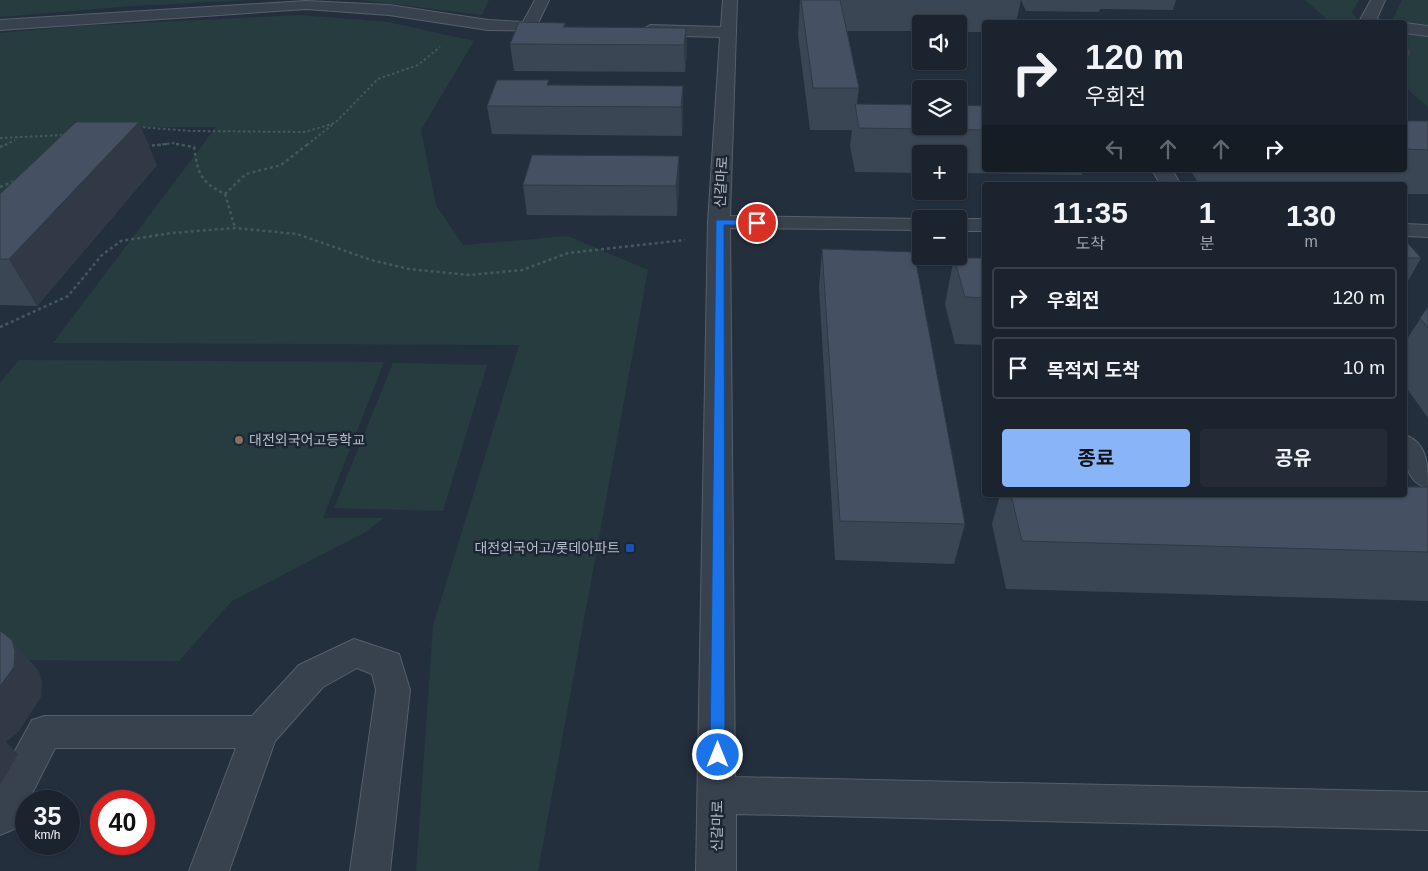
<!DOCTYPE html>
<html lang="ko">
<meta charset="utf-8">
<style>
:root{--surface:#1b232e;--page:#242b36;--text:#f1f3f6;--muted:#a0a4aa;--line:#39404a;--accent:#8ab4f8}
body{margin:0;font-family:Helvetica,"Noto Sans KR",sans-serif;background:var(--page);color:var(--text);height:100vh;display:flex;flex-direction:column;font-size:19px;white-space:nowrap}
*{box-sizing:border-box;margin:0}
p{font-size:16px;color:var(--muted)}
.icon{flex:none;width:28px;height:28px;fill:none;stroke:currentColor;stroke-width:2;stroke-linecap:round;stroke-linejoin:round}
.map{position:relative;flex:1;overflow:hidden}
.panel{position:absolute;left:982px;top:182px;width:425px;height:315px;display:flex;flex-direction:column;background:var(--surface);border-radius:5px;box-shadow:0 1px 4px #0004,0 0 0 1px var(--line)}
.panel>*{flex:none}
.top-card{position:absolute;left:982px;top:20px;width:425px;height:152px;border-radius:5px;box-shadow:0 1px 4px #0004,0 0 0 1px var(--line);background:#1b232e;color:var(--text);overflow:hidden}
.tools{position:absolute;left:912px;top:15px;display:grid;gap:10px}
.tools a{display:grid;place-items:center;width:55px;height:55px;border-radius:5px;background:var(--surface);box-shadow:0 1px 4px #0004,0 0 0 1px var(--line);font-size:25px}
.speed{position:absolute;left:15px;top:790px;display:flex;gap:10px;font-size:25px;font-weight:700;text-align:center}
.speed>*{display:grid;place-content:center;width:65px;height:65px;border-radius:50%;background:var(--surface);box-shadow:0 1px 4px #0004,0 0 0 1px var(--line);line-height:1}
.speed small{font-size:12px;font-weight:400}
.speed .limit{border:8px solid #d22;background:#fff;color:#111}
.pin{position:absolute;display:grid;place-items:center;width:42px;height:42px;color:#fff;margin:-21px;border:2px solid #fff;border-radius:50%;box-shadow:0 1px 5px #0007}
.me{position:absolute;width:55px;margin:-28px;rotate:0deg;stroke-linejoin:round;filter:drop-shadow(0 0 4px #0008)}
.turn{display:flex;align-items:center;gap:18px;height:105px;padding:0 20px;font-size:22px}
.turn .icon{width:65px;height:65px;stroke-width:2.5}
.turn b{display:block;font-size:35px;line-height:42px}
.lanes{display:flex;align-items:center;height:48px;padding:0 20px;background:#0003;justify-content:center;gap:25px;direction:ltr}
.lanes .off{opacity:.35}
.eta{display:flex;justify-content:space-evenly;align-items:center;height:85px;text-align:center}
.eta b{font-size:30px;font-weight:700;line-height:35px}
.button{display:flex;gap:10px;margin-top:auto;padding:10px 20px}
.button a{flex:1;height:58px;border-radius:5px;background:var(--accent);color:#111;font-size:20px;font-weight:700;line-height:58px;text-align:center}
.button a+a{background:var(--page);color:var(--text)}
ul{padding:0;list-style:none}
li{display:flex;align-items:center;gap:15px;height:62px;margin:0 10px 8px;padding:0 10px;border:2px solid var(--line);border-radius:5px}
li div{flex:1}
li b{display:block;font-size:19px}
li em{font-style:normal}
.map>svg:first-child{display:block}
.green{fill:#263c3f}
.lines{fill:none;stroke-linecap:round;stroke-linejoin:round}
.minor-casing{stroke:#565f6c;stroke-width:2}
.path-far1{stroke:#44595c;stroke-width:2;stroke-dasharray:2.5 2.5;stroke-linecap:butt}
.path{stroke:#44595c;stroke-width:2.5;stroke-dasharray:3 3;stroke-linecap:butt}
.minor{fill:#38414e;fill-rule:evenodd}
.wall{fill:#3b4654}
.shaded-wall{fill:#303945}
.building{fill:#455162;stroke:#303945}
.route{fill:#1a73e8;stroke:#114b97}
.education-dot{fill:#8d6e63;stroke:#1d2633;stroke-width:2}
.transit-dot{fill:#1a4fb4;stroke:#1d2633;stroke-width:2}
.labels{text-anchor:middle;dominant-baseline:central;stroke-width:5;stroke-linejoin:round;paint-order:stroke}
.street-label{font-size:14px;fill:#b4bcc9;stroke:#1d2633}
.poi-label{font-size:14px;fill:#b4bcc9;stroke:#1d2633;text-anchor:start}
</style>
<div class="map">
<svg width="1428" height="871" viewBox="0 0 1428 871">
<rect width="100%" height="100%" fill="#242f3e"/>
<path class="green" d="M0 0H251L133 6 0 17Z
M361 0H489L482 15Z
M1305 0H1359L1352 12 1359 22H1330Z
M1402 0H1428V25L1392 21Z
M300 15 388 22 474 41 421 130 436 205 463 245 568 236 648 270 538 871H416L433 626 519 345 53 343 216 127 79 128 0 198V33L78 26Z
M1405 31 1428 34V107L1405 87Z
M19 360 384 362 323 518H384L364 533 232 601 179 661 0 660V383Z
M393 363 487 365 443 511 334 508Z"/>
<g class="lines">
<g class="minor-casing">
<path id="minor" d="M535 0H549L538 23 560 25 562 28 560 31 488 30 389 15 306 9 0 30V20L306 1 389 5 488 20 523 22Z
M723 0H737L730 216 926 219H921V230L730 228 735 777 1428 792V830L736 814V871H696L708 222 720 37 650 35 642 30 650 25 721 27Z
M1371 0H1385L1377 18 1381 22H1362L1360 20Z
M1405 23 1428 26V36L1405 33Z
M1152 170H1172L1181 185H1161Z
M958 219H985V231H959Z
M1405 224 1428 225V237L1405 236Z
M1405 435C1428 443 1428 466 1428 488 1403 481 1405 457 1405 435Z
M354 639 399 654 410 690 390 871H350L376 690 372 674 357 668 323 687 275 741 229 871H189L236 748H55L14 829 0 835V778L32 720 45 716H252L299 665Z"/>
</g>
<path class="path-far1" d="M138 127 192 131 305 132 335 123 378 79 418 65 440 47
M0 138 65 135
M5 145 15 140
M157 145 173 143 183 145
M307 145 332 125"/>
<path class="path" d="M176 144 194 147C198 174 200 182 225 194L246 174 281 165 308 144
M146 146 168 144
M0 147 7 144
M0 187 17 180
M225 194 235 228
M0 327 68 296 102 255 121 241 171 233 235 228 297 234 371 260 409 269 469 275 522 270 568 253 685 240"/>
<use href="#minor" class="minor"/>
</g>
<path class="wall" d="M800 0H1176L1173 10 1100 9 1099 12 1026 11 1021 0 1016 22H985V32H959V24H921V31H847L859 88 857 104 985 106V170H1083L1082 175 959 173V154H921V173L855 172 850 146 852 130H810L798 35Z
M565 23V27L686 28 687 54 685 72 514 71 510 44Z
M1405 46 1411 51 1405 63Z
M683 86V114L682 136 492 134 487 106Z
M1405 121H1428V194H1405V185H1200L1190 170H1405Z
M679 156V185L677 216 527 215 523 185Z
M157 165 37 306 0 305V194Z
M1405 240 1421 258 1408 281H1405Z
M822 249 965 524 954 564 835 560 819 287Z
M954 258H985V345L955 344 945 304Z
M1428 307V418L1405 386V342Z
M1428 487V601L1006 589 992 524 1000 495H1405Z"/>
<path class="shaded-wall" d="M686 28 687 54 685 72 684 45Z
M683 86V114L682 136 681 107Z
M139 122 157 165 37 306 9 259Z
M679 156V185L677 216 676 186Z
M12 640 39 671 42 682 41 697 19 731 6 742 18 754 0 785V686Z"/>
<path class="building" d="M801 0H840L859 88H813Z
M519 22 565 23 563 27 686 28 684 45 510 44Z
M1405 46 1411 51H1405Z
M497 80H549L547 85 683 86 681 107 487 106Z
M855 104 921 105V126H959V105L985 106V130L859 128Z
M1405 121H1428V150L1405 149Z
M76 122H139L9 259H0V194Z
M532 155 679 156 676 186 523 185Z
M1405 240 1421 258H1405Z
M822 249 914 252 965 524 840 521Z
M954 258H985V298L965 297Z
M1428 307V328L1420 318Z
M1405 487H1428V552L1022 541 1011 495H1405Z
M0 631 2 632 12 640 15 651 14 667 0 686Z"/>
<path class="route" d="M716 220H757L762 223 757 225H724L725 755 723 760 718 762 712 760 710 755Z"/>
<circle class="education-dot" cx="239" cy="440" r="5"/>
<rect class="transit-dot" x="625" y="543" width="10" height="10" rx="2.5"/>
<g class="labels">
<g class="street-label">
<text transform="translate(721 182) rotate(-87)">신갈마로</text>
<text transform="translate(717 826) rotate(-89)">신갈마로</text>
</g>
<g class="poi-label">
<text x="249" y="440">대전외국어고등학교</text>
<text x="620" y="548" text-anchor="end">대전외국어고/롯데아파트</text>
</g>
</g>
</svg>
<div class="tools">
<a><svg class="icon" aria-label="sound" viewBox="0 0 24 24"><path d="M4 9h4l5-4v14l-5-4H4zM17 9q2 3 0 6"/></svg></a>
<a><svg class="icon" aria-label="layers" viewBox="0 0 24 24"><path d="M12 4l9 5-9 5-9-5zM3 14l9 5 9-5"/></svg></a>
<a>+</a>
<a>−</a>
</div>
<div class="speed"><div>35<small>km/h</small></div><div class="limit">40</div></div>
<div class="pin" style="left:757px;top:223px;background:#d93025"><svg class="icon" aria-label="arrive" viewBox="0 0 24 24"><path d="M6 21V4h12l-3 4 3 4H6"/></svg></div>
<svg class="me" style="left:718px;top:755px" viewBox="-20 -20 40 40"><circle r="17" fill="#1a73e8" stroke="#fff" stroke-width="3"/><path d="M0-11L8 9 0 5-8 9z" fill="#fff"/></svg>
<div class="top-card">
<div class="turn"><svg class="icon" aria-label="right" viewBox="0 0 24 24"><path d="M7 20v-9h11M14 6l5 5-5 5"/></svg><div><b>120 m</b>우회전</div></div>
<div class="lanes"><svg class="icon off" aria-label="left" viewBox="0 0 24 24"><path d="M17 20v-9H6M10 6l-5 5 5 5"/></svg><svg class="icon off" aria-label="ahead" viewBox="0 0 24 24"><path d="M12 20V5M6 11l6-6 6 6"/></svg><svg class="icon off" aria-label="ahead" viewBox="0 0 24 24"><path d="M12 20V5M6 11l6-6 6 6"/></svg><svg class="icon" aria-label="right" viewBox="0 0 24 24"><path d="M7 20v-9h11M14 6l5 5-5 5"/></svg></div>
</div>
<section class="panel">
<div class="eta">
<div><b>11:35</b><p>도착</p></div>
<div><b>1</b><p>분</p></div>
<div><b>130</b><p>m</p></div>
</div>
<ul>
<li><svg class="icon" aria-label="right" viewBox="0 0 24 24"><path d="M7 20v-9h11M14 6l5 5-5 5"/></svg><div><b>우회전</b></div><em>120 m</em></li>
<li><svg class="icon" aria-label="arrive" viewBox="0 0 24 24"><path d="M6 21V4h12l-3 4 3 4H6"/></svg><div><b>목적지 도착</b></div><em>10 m</em></li>
</ul>
<div class="button"><a>종료</a><a>공유</a></div>
</section>
</div>
